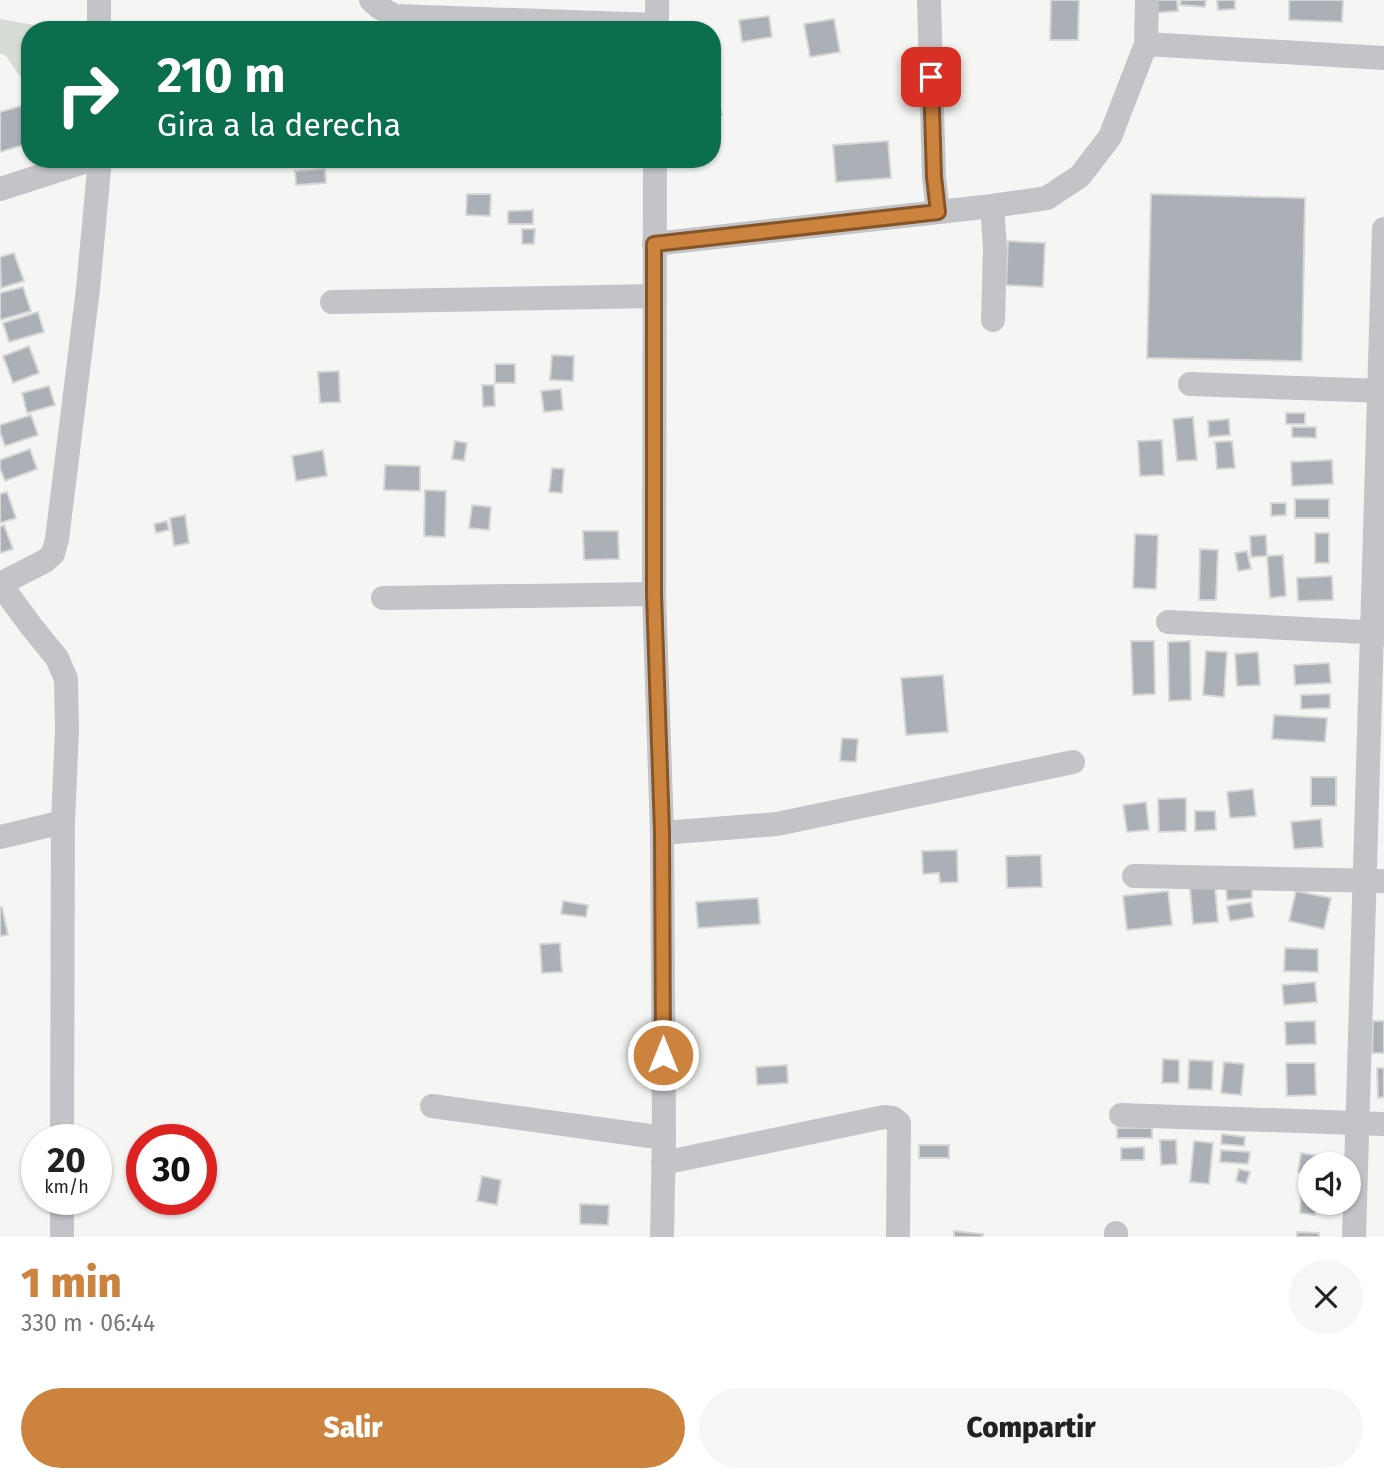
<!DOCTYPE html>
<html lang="es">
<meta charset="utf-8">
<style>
:root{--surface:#fff;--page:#f6f6f6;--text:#222;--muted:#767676;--accent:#cc833d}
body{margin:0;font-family:"Fira Sans",sans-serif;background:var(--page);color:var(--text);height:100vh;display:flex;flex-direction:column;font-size:26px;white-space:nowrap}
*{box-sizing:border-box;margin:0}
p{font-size:23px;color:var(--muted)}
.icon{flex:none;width:38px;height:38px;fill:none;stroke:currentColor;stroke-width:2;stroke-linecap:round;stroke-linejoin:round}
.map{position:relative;height:1237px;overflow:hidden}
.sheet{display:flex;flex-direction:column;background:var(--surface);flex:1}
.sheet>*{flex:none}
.banner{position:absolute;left:21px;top:21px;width:700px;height:147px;border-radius:28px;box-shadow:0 2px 5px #0004;background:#0b6e4f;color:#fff;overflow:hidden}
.controls{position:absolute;left:1298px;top:1152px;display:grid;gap:14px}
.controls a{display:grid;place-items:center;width:63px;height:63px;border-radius:50%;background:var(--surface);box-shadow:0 2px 5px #0004;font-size:35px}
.speed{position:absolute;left:21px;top:1124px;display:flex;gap:14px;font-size:35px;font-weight:700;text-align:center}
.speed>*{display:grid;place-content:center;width:91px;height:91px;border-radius:50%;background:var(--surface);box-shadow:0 2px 5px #0004;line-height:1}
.speed small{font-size:18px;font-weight:400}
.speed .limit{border:10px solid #d22;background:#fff;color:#111}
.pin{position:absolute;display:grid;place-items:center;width:60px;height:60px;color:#fff;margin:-30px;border-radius:14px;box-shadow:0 4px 10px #0006}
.me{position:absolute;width:77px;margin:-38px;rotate:0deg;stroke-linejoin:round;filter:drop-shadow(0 0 5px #0008)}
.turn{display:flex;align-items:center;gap:24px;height:147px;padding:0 21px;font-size:32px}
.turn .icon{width:91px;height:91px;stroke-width:2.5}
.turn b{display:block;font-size:49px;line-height:60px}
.round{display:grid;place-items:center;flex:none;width:74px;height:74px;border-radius:37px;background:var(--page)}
.overview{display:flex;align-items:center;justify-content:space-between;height:119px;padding:0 21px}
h1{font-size:42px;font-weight:800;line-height:52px;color:var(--accent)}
.button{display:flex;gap:14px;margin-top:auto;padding:14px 21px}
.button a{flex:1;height:80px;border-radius:42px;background:var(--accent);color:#fff;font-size:28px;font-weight:800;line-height:80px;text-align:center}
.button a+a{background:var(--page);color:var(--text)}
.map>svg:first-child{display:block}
.green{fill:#d6dcd5}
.building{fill:#abafb6;stroke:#d7d7d6;stroke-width:2}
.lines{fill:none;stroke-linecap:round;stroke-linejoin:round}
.street{stroke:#c3c4c8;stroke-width:24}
.route-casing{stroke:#855528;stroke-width:18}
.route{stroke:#cc833d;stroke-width:12}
</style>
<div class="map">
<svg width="1384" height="1237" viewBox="0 0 1384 1237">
<rect width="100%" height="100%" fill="#f5f6f3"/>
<path class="green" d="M0 19 40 26 50 30H30V83L18 74 6 56 0 53Z"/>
<path class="building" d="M1051 0H1079L1078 40H1050Z
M1150 0H1177L1178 11 1151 13Z
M1181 0H1206L1205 7 1180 5Z
M1217 0H1235V9L1218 10Z
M1289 0H1343L1342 22 1289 20Z
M769 16 772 37 742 42 739 20Z
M834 19 840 52 810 57 804 24Z
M712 85H714L722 115 712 117Z
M21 106 30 134V143L0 152V112Z
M888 141 891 178 836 182 833 145Z
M325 169 326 183 296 185 295 171Z
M467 194H491L490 216 466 215Z
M1151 194 1305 198 1302 361 1147 358Z
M533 210V224H508V211Z
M522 229H535L534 244H522Z
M1008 241 1045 243 1043 287 1006 285Z
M14 253 24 281 1 288 0 257Z
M23 287 31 311 0 320V293Z
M38 312 44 332 9 342 3 323Z
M29 346 39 373 13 383 3 356Z
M552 355 574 356 573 381 550 380Z
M495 364H515V383H495Z
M339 371 340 402 320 403 318 372Z
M482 385H494L495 406 483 407Z
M49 386 55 405 27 413 22 393Z
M561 389 563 410 544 412 541 391Z
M1286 413H1305V424H1286Z
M31 415 38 435 5 446 0 432V425Z
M1193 417 1197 460 1177 461 1173 419Z
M1229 419 1230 435 1209 437 1208 421Z
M1292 427H1316V438L1292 437Z
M1162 440 1164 475 1140 476 1138 441Z
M455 441 467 443 464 461 452 459Z
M1232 441 1235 468 1217 469 1215 442Z
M30 449 37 469 5 481 0 468V460Z
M323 450 327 476 296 481 292 456Z
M1332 460 1333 484 1292 486 1291 462Z
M385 465 420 466V491L384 490Z
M552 468 564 469 562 493 549 492Z
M425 490 446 491 445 537 424 536Z
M7 492 16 518 0 523V494Z
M1295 499H1329V518H1295Z
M1271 503H1286V515L1271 516Z
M472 505 491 507 489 530 469 528Z
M185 515 189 543 174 546 170 518Z
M167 521 169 530 156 533 154 524Z
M4 525 13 549 0 553V527Z
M583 531H618L619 559 584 560Z
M1315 533H1329V563H1315Z
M1135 534 1158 535 1156 589 1133 588Z
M1266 535 1267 556 1251 557 1250 536Z
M1200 549 1218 550 1216 600H1199Z
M1247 551 1251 569 1238 571 1235 553Z
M1283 555 1286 596 1270 598 1267 556Z
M1332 576 1333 600 1298 601 1297 578Z
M1131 641H1154L1155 694 1133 695Z
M1190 641 1191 700 1169 701 1168 642Z
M1206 651 1227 652 1224 697 1203 695Z
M1258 652 1260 685 1237 686 1235 654Z
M1329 663 1331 683 1295 685 1294 665Z
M943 675 948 732 906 735 901 678Z
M1330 694V708L1301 709V695Z
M1274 715 1327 718 1325 742 1272 739Z
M842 738 858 739 856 762 840 761Z
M1311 777H1336V806H1311Z
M1253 789 1256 816 1230 818 1227 792Z
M1186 798V831L1159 832 1158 799Z
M1146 802 1149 830 1127 832 1123 805Z
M1195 811H1215L1216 830 1195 831Z
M1321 819 1323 847 1294 849 1291 822Z
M957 850 958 882 940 883 939 873 923 874 922 851Z
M1041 855 1042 887 1007 888 1006 856Z
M1215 886 1218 922 1193 924 1190 888Z
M1252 887V898L1227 900 1226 889Z
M1168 891 1172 925 1127 930 1123 896Z
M1296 891 1331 898 1324 929 1289 921Z
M758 898 760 924 698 928 696 902Z
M563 901 588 905 586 917 561 914Z
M1251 902 1254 917 1230 921 1227 906Z
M0 907H2L8 935 0 936Z
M560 943 562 972 542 973 540 944Z
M1285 948 1318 949V972L1284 971Z
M1315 982 1317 1002 1284 1005 1282 985Z
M1315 1021 1316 1044 1286 1045 1285 1022Z
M1373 1021H1384V1053H1372Z
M1163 1059 1179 1060V1083H1162Z
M1189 1060 1213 1061 1212 1090 1188 1089Z
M1224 1062 1244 1064 1241 1095 1221 1093Z
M1286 1063H1315L1316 1095 1287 1096Z
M787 1065 788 1083 757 1085 756 1067Z
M1377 1068H1384V1097L1378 1098Z
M1117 1128H1152V1138H1117Z
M1222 1134 1245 1137 1244 1146 1221 1144Z
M1160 1140H1176L1177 1164 1161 1165Z
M1194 1141 1213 1143 1209 1184 1190 1182Z
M919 1145H949V1158H919Z
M1144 1147V1160H1121V1148Z
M1221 1150 1250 1152 1248 1164 1220 1162Z
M1301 1153 1320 1156 1319 1164H1311V1175L1298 1172Z
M1239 1169 1250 1172 1246 1184 1236 1181Z
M482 1176 501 1180 497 1205 477 1201Z
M1301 1194 1311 1195V1202H1315V1215L1300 1213Z
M580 1204 609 1205 608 1225 580 1224Z
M954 1231 983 1234 982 1237H954Z
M1297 1232 1319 1233V1237H1297Z"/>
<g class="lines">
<path class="street" d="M99 0V30
M371 0 380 8 395 16 657 25
M929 0 934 177 938 212
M657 30V0
M1146 44 1384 58
M655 159 654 594 662 833 664 1138 662 1237
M0 189 93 159
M992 206 995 248 993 320
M654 244 992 206 1047 198 1080 176 1110 137 1146 44 1147 0
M332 302 655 296
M1190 384 1384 391
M383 598 654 594
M1168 622 1384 633
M662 833 777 824 1073 762
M0 837 63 822
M1134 876 1384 881
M432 1106 664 1138
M1121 1115 1384 1124
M62 1139 63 822 67 730 66 679 57 658 31 626 0 584 45 561 53 554 57 539 88 289 100 159
M663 1163 884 1117 893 1118 899 1123 898 1237
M62 1237V1199
M1116 1237V1233
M1354 1237 1384 229"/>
</g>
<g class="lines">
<g class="route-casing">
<path id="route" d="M663 1055 662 832 654 594V244L938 212 934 177 931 77"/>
</g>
<use href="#route" class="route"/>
</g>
</svg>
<div class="controls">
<a><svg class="icon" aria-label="sound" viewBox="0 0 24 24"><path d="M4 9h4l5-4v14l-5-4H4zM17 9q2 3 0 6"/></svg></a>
</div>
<div class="speed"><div>20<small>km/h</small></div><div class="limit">30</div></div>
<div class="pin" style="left:931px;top:77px;background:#d93025"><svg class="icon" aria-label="arrive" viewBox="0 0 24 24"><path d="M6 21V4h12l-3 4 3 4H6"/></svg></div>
<svg class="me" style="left:663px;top:1055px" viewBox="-20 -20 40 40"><circle r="17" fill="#cc833d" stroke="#fff" stroke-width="3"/><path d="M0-11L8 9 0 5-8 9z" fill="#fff"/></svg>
<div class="banner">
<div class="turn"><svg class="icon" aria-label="right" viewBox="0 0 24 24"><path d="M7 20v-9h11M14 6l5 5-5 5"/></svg><div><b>210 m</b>Gira a la derecha</div></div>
</div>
</div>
<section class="sheet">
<div class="overview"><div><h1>1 min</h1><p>330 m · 06:44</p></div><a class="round"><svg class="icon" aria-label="close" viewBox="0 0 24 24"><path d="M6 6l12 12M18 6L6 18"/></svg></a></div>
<div class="button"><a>Salir</a><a>Compartir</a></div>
</section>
